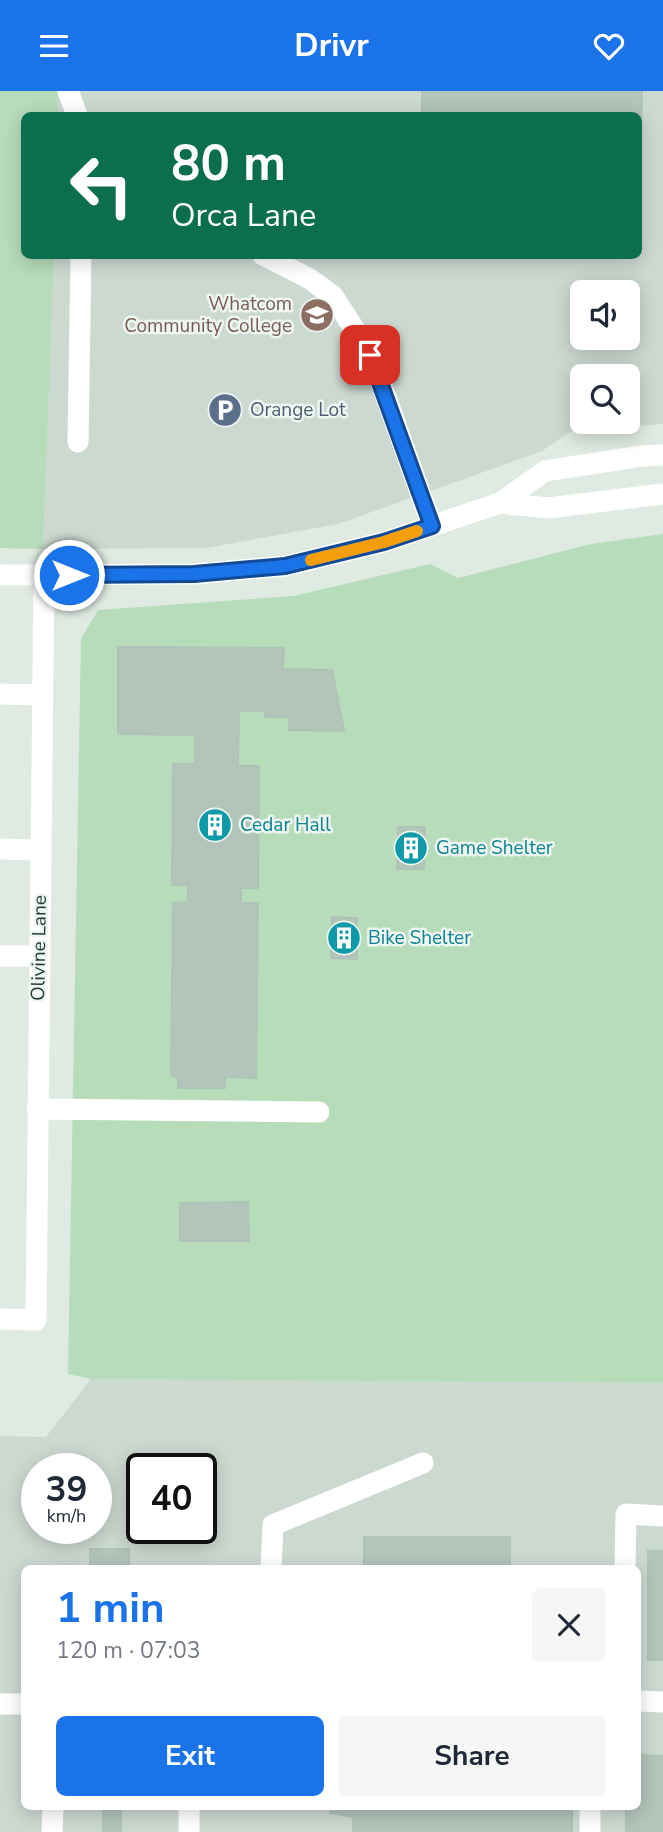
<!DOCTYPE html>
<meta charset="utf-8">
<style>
:root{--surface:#fff;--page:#f6f6f7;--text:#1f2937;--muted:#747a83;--accent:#1a73e8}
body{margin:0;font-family:"Nunito Sans",sans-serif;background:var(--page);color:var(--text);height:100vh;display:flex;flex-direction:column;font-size:26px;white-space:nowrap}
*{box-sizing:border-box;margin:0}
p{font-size:23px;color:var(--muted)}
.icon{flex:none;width:38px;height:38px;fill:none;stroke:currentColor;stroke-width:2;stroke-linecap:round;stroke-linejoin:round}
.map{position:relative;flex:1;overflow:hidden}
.side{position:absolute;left:21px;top:1474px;width:620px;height:245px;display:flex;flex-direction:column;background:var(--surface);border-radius:10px;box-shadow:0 4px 18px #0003}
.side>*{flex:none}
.top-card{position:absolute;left:21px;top:21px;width:621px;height:147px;border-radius:10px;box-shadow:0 4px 18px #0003;background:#0b6e4f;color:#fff;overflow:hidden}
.buttons{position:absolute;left:570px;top:189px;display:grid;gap:14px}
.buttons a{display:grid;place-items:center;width:70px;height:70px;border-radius:10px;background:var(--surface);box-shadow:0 4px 18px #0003;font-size:35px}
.speed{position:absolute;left:21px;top:1362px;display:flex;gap:14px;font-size:35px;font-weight:700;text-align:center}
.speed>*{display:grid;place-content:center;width:91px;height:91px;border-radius:50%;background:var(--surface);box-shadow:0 4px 18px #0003;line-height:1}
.speed small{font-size:18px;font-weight:400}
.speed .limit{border:4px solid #111;border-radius:10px;background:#fff;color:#111}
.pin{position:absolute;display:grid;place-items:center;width:60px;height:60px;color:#fff;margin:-30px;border-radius:14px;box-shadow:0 4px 10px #0006}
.me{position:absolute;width:77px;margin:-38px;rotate:90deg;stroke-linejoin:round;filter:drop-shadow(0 0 5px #0008)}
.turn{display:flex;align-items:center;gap:24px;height:147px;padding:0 35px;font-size:32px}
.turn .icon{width:91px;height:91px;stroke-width:2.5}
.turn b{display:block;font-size:49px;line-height:60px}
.round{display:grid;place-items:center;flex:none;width:74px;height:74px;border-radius:10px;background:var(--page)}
.head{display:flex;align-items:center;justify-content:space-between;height:119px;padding:0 35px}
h1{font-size:42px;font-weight:700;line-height:52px;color:var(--accent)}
.cta{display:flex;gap:14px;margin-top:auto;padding:14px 35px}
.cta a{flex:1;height:80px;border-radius:10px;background:var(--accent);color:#fff;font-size:28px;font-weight:700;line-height:80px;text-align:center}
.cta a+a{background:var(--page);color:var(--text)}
header{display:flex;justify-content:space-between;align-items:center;height:91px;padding:0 35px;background:var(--accent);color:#fff;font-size:32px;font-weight:700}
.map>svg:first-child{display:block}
.built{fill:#ccd9d1;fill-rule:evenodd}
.green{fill:#b6dcba}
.building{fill:#b3c4bb;stroke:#b0c3b8;stroke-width:2}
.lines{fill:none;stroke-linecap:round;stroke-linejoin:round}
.minor{stroke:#fff;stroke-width:21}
.route-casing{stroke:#114b97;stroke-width:18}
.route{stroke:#1a73e8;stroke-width:12}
.slow{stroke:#f59e0b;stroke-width:12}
.labels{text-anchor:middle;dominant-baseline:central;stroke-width:5;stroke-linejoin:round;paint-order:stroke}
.education-label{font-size:19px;fill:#785e54;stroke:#eef6f1;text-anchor:end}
.service-label{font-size:19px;fill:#4e5e75;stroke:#eef6f1;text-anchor:start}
.culture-label{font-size:19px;fill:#0d838f;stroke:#eef6f1;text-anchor:start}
.street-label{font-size:19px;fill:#1f392e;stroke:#eef6f1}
</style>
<header><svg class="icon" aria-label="menu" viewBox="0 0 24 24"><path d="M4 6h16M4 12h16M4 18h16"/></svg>Drivr<svg class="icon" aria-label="heart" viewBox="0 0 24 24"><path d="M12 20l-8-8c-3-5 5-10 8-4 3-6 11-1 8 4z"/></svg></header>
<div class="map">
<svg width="663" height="1741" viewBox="0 0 663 1741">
<rect width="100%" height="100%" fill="#deeae2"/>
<path class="built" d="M0 0H663V333L570 341 542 360 338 433 206 457 43 458 54 165 639 164V24H24ZM583 201H628V247H583ZM583 285H628V331H583Z
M91 1288 663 1292V1741H0V1345L46 1346ZM37 1377H96V1437H37ZM142 1377H201V1437H142ZM24 1477H637V1715H24Z"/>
<path class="green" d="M0 0H58L57 24H24V164L54 165 43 458 0 457Z
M663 443V1292L91 1288 68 1283 81 548 98 519 294 505 430 473 458 487 591 453Z"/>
<path class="building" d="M422 0H642L640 99 639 24H422Z
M118 556 284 557 283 578 332 579 344 640 289 639V626H265V620H239L238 675H259L258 797H241V812H258L256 987 225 986V997H178V986L171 985 173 812 188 811V794H172L173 673H195V644L118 643Z
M398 736H425L424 778H397Z
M332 826 357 827V868L331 867Z
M248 1111 249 1150H180V1112Z
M364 1446H510V1477H364Z
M90 1458H129V1477H90Z
M648 1460H663V1569H648Z
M637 1664 663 1665V1741H626V1715H637Z
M103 1715H121V1741H103Z
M330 1715H572V1741H353V1726L330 1722Z"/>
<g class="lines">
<path class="minor" d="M68 0 77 24
M263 164 310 188 333 205 371 264 432 435
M78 351 81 164
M500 412 548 417 663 403
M0 484 194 483 285 475 384 451 500 412 545 380 642 365 663 364
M0 603 41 604
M0 758 40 759
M0 865H39
M37 1018 319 1021
M0 1228 36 1229 44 485
M271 1477 273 1434 423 1372
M625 1477 626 1423 663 1425
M637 1610 663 1611
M0 1613H24
M52 1741 53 1715
M189 1741V1715
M590 1741V1715"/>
</g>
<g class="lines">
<g class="route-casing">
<path id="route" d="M69 484 194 483 285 475 384 451 432 435 370 264"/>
</g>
<use href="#route" class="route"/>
<path class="slow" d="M311 469 384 451 417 440"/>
</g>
<defs>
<g id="university-disc" transform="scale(1.75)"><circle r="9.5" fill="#8d6e63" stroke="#eef6f1"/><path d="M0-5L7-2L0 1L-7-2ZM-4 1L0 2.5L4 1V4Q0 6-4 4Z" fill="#fff"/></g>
<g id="parking-disc" transform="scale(1.75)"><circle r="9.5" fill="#5c6f8a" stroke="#eef6f1"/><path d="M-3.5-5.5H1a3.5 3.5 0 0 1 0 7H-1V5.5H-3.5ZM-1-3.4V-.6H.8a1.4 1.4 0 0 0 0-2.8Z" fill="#fff"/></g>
<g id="building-disc" transform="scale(1.75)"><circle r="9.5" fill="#0f9aa8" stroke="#eef6f1"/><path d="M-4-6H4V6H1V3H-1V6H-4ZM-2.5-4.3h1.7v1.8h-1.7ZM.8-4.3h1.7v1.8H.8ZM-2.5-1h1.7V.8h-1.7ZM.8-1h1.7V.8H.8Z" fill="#fff"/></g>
</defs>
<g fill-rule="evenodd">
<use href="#university-disc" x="317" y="224"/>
<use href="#parking-disc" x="225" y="319"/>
<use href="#building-disc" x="215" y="734"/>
<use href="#building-disc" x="411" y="757"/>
<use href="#building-disc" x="344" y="847"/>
</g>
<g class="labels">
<g class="education-label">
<text x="292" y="213">Whatcom<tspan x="292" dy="22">Community College</tspan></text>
</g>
<g class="service-label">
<text x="250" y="319">Orange Lot</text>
</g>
<g class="culture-label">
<text x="240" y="734">Cedar Hall</text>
<text x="436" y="757">Game Shelter</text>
<text x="368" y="847">Bike Shelter</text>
</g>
<g class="street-label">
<text transform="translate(39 857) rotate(-89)">Olivine Lane</text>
</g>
</g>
</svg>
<div class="buttons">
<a><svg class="icon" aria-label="sound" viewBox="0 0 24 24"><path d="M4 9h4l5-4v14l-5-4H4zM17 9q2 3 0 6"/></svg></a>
<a><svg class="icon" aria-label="search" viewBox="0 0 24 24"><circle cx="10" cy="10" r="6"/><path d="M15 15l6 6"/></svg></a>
</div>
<div class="speed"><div>39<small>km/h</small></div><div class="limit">40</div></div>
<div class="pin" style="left:370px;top:264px;background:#d93025"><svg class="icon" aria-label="arrive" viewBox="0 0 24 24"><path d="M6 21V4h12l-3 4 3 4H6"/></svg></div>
<svg class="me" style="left:69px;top:484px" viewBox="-20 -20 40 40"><circle r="17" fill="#1a73e8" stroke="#fff" stroke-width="3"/><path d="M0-11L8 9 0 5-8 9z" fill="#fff"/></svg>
<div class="top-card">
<div class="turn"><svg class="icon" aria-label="left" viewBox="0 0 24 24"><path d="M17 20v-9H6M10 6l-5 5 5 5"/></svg><div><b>80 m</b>Orca Lane</div></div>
</div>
<section class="side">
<div class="head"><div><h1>1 min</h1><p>120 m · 07:03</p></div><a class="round"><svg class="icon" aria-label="close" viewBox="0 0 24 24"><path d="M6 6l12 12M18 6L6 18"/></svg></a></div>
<div class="cta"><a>Exit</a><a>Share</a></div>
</section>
</div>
